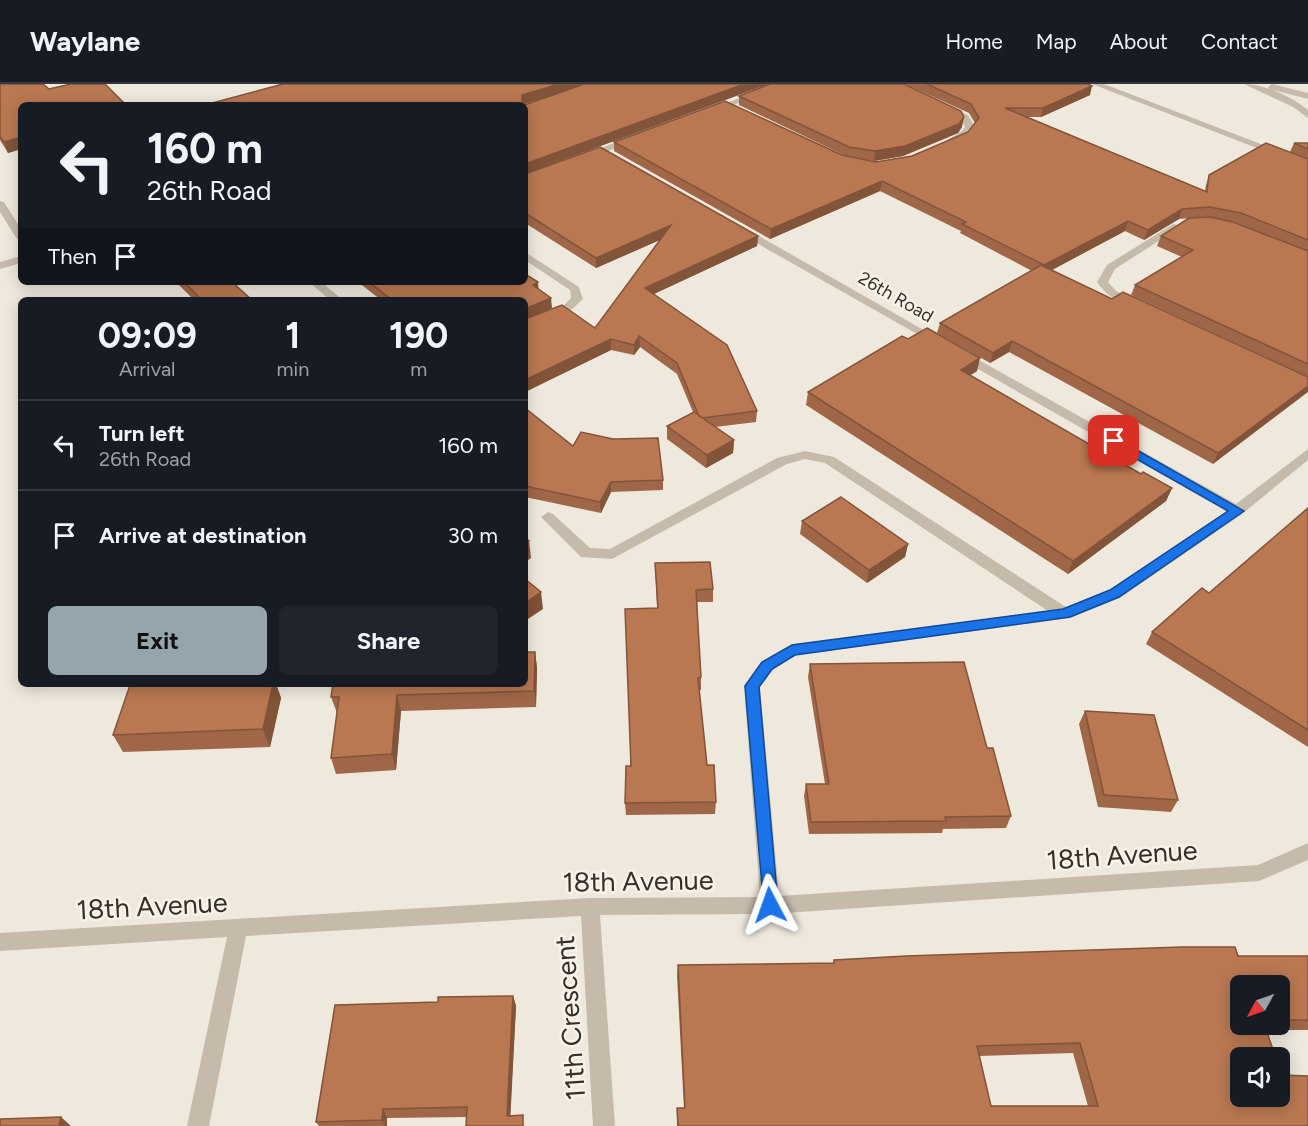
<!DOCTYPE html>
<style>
:root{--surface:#171b24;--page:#20242c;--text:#f1f3f6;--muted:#9ea1a6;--line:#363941;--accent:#94a6ac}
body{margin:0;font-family:Figtree,sans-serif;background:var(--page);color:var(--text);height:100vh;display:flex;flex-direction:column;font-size:22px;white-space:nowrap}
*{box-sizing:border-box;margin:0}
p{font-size:20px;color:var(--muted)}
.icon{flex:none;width:33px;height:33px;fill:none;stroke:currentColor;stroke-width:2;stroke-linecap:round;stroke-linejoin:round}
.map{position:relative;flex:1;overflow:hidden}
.details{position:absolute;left:18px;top:213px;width:510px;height:390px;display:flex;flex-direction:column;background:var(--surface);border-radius:9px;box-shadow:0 3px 15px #0003}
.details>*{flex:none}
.banner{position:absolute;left:18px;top:18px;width:510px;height:183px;border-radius:9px;box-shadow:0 3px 15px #0003;background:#171b24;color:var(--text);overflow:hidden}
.needle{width:39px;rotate:230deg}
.tools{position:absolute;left:1230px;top:891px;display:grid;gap:12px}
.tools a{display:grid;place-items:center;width:60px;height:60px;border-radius:9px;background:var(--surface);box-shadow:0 3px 15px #0003;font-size:30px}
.pin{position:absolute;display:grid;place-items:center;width:51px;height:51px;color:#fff;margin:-26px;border-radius:12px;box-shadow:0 3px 9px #0006}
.me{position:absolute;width:66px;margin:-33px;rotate:356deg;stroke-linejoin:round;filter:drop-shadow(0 0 4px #0008)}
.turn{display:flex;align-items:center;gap:21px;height:126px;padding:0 30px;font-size:27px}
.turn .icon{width:78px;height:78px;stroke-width:2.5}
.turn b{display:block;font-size:42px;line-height:51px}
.then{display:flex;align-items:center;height:57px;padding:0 30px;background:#0003;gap:12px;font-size:22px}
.eta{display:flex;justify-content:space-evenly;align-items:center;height:102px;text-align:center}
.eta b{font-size:36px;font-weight:700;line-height:42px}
.action{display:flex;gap:12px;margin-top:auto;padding:12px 30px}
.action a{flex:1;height:69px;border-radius:9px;background:var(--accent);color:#111;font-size:24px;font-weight:700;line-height:69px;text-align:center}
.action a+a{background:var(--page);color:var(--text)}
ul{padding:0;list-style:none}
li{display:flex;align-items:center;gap:18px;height:90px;padding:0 30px;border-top:2px solid var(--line)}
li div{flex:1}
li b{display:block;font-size:22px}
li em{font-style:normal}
header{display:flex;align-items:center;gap:36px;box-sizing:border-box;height:84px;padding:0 30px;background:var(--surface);border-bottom:2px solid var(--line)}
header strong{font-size:28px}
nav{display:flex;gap:33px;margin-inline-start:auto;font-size:21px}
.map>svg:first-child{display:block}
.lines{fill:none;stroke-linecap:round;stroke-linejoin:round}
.minor{fill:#c6bbab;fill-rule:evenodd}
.wall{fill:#9f6747;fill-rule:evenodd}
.shaded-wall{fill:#825439}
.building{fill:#b97852;stroke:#825439;stroke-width:1.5;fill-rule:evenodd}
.route{fill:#1a73e8;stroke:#114b97;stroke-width:1.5}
.labels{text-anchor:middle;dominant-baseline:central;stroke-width:5;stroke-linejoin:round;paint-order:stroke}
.far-street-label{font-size:18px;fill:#352e29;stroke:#f8f3e9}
.near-street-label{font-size:27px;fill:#352e29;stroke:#f8f3e9}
</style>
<header>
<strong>Waylane</strong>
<nav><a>Home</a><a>Map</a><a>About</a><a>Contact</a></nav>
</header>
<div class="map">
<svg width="1308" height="1042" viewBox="0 0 1308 1042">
<rect width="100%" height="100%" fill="#efe9dd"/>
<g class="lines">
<path class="minor" d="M775 0H787L716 28 709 26Z
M1092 0H1104L1308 78V84Z
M1244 0C1265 0 1292 13 1308 26V34L1293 23Z
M1272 0 1308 9V15L1269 5 1268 3Z
M946 21 968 31 975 43 965 55 951 61 946 58C952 52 960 50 965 43L961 35 943 26V22Z
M634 51 637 52V56L589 74 581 72Z
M0 117 4 118 21 145V156L17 155 0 128Z
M1173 140 1182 142 1115 185 1108 198 1116 207 1138 217V221C1122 224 1105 210 1097 198L1107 181Z
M737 144H745L943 257 937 261 933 259 737 148Z
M525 168 579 203 583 215 572 225 525 245V238L564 221 571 214 570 206 525 176Z
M21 172V179L0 185V178Z
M309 198H321L343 216H330Z
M961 266 1236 420 1308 365V376L1242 430 1120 514 1070 534 796 571 773 586 760 603 779 812 1258 781 1308 759V776L1259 797 770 830 600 831 615 1042H593L581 832 246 852 209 1042H187L227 853 0 867V849L590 814 760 813 744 602 761 578 792 560 1048 527 825 379 805 375 787 380 612 475 581 473 541 433 548 428 553 430 590 464 610 465 777 374 805 367 834 373 1066 523 1110 506 1227 427 957 273V267Z"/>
</g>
<path class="wall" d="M0 0 21 21V65L8 69 0 56Z
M905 0H1088L1090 11 1041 33H1027L1205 107 1206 101 1209 91 1290 68 1294 59H1308V293L1131 211 1135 201 1182 173 1157 162 1161 152 1209 133H1206L1179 135 1144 156 1125 147 1051 186 1112 215 1308 293 1213 380 1009 268 990 279 937 249 940 239 1032 187 960 149 961 147 880 107 770 155 614 67V58L846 72 739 21V12L962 43 958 49 903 72 874 77 858 74 876 78 912 72 968 48 975 39 969 29ZM1219 135 1237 139 1284 158Z
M525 90 758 152 757 162 654 210 757 327 756 338 715 343 734 356 733 369 706 384 667 355V342L693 328 677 290 640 263 634 271 611 266 525 308V216H381L358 198H525L539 205 552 224 534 231 595 244 660 156 596 184 525 139Z
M176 198H232L252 216H194Z
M977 287 970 291 1141 390 1172 404 1166 417 1068 490 806 321 808 308Z
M525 324 573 362 663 396V406L611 408 601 429 525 413Z
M1308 424V663L1146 560 1152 548 1209 509Z
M802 437 908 460 905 473 867 499 800 450Z
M655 479 713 505V518H697L701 593V606H699L707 681 716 718 715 730 626 731 625 719 630 682 657 524Z
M535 568 537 584 536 623 401 627 396 686 336 690 331 674 337 629 331 613Z
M810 580 987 664 1011 732 1006 744 943 745 942 749 809 750 804 712 806 700H825L808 593Z
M150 600H276L281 614 270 663 123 668 113 651Z
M1085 627 1178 716 1171 728 1098 723 1079 640Z
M1308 872V946H1266L1283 991 1308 1042H677V1024H684L677 892 678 881 833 879 834 876ZM1280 902V940H1240ZM1073 969 1088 1022H991L979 972Z
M513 912 516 922 510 1032 525 1040 466 1033 387 1034V1042H319L316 1038 438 918Z"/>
<path class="shaded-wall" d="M559 0H589L522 21V11Z
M744 0H769L525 90V80Z
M1092 2 1090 11 1041 33 1043 24Z
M964 33 962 43 958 49 903 72 874 77 875 67Z
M21 53V65L8 69 4 58Z
M882 97 880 107 770 155 771 145Z
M1182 125 1179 135 1144 156 1148 146Z
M1128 137 1125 147 1041 192 1044 181Z
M671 141V151L596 184V174Z
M758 152 757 162 645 214V204Z
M538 198 539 209 533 201Z
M551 214 552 224 525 236V225Z
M639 252 640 263 634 271V261Z
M611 255V266L525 308V296Z
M1012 257 1009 268 990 279 993 269Z
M980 274 977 287 958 299 961 286Z
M1308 302V308L1213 380 1218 369Z
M734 356 733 369 706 384 707 371Z
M611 398V408L601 429 600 418Z
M1172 404 1166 417 1068 490 1073 477Z
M529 457 531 474 525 478V459Z
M908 460 905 473 867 499 869 486Z
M541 508 543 525 525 537V519Z
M535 568 537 584 536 623 534 607Z
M273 600H276L281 614 270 663 263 645Z
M397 611 401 627 396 686 392 670Z
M513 912 516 922 510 1041 507 1032Z
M383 1025 387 1034V1042H385L382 1036Z
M61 1033 71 1042H59Z"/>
<path class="building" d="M0 0H43L49 5 71 0H105L126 21H21V53L4 58 0 52Z
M283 0H559L522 11V19L525 21 584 0H744L525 80V21H205Z
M770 0H904L961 27 964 33 959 40 905 62 875 67 849 63 739 12Z
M927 0H1088L1092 2 1043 24H1005L1207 108 1209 91 1266 59 1308 75V156L1241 129 1210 123 1182 125 1148 146 1128 137 1044 181 962 140 966 138 882 97 771 145 614 58 725 17 842 71 876 78 912 72 968 48 979 34 971 20Z
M1294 59H1308V65Z
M600 63 758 152 645 204 727 261 757 327 702 334 699 332 677 279 639 252 634 261 611 255 525 296V235L562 221 595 244 671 141 596 174 525 129V90Z
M1210 133 1233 138 1308 167V280L1135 201 1193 166 1161 152 1189 134Z
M1041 181 1112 215 1123 208 1308 293V302L1218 369 1012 257 993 269 940 239Z
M525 190 538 198 533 201 551 214 525 225V216H392L369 198H525Z
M184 198H232L252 216H202Z
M927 244 980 274 961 286 1141 390 1143 388 1172 404 1073 477 808 308 902 252 908 255Z
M525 324 573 362 581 348 613 355 658 354 663 396 611 398 600 418 525 402Z
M694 328 734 356 707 371 667 342Z
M841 413 908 460 869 486 802 437Z
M1308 424V646L1152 548 1202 504 1209 509Z
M525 453 529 457 525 459Z
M710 478 713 505 696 506 701 593 698 594 707 681H714L716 718 625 719 626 682H631L625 525 658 524 655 479Z
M525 495 541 508 525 519Z
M525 568H535L534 607 397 611 392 670 331 674 339 613H331L333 600H525Z
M964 578 987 664H993L1011 732 945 733 946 737 811 738 806 700H829L810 580Z
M150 600H273L263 645 113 651 130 601Z
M1085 627 1154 631 1178 716 1104 711Z
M1182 863H1235L1238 872H1308V936H1280V902H1240V940H1264L1276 974H1240V1012H1280V982L1283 991 1308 992V1042H678L677 1024H685L678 881 834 879V876L906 872ZM1080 959 1098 1022H991L977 962Z
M513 912 507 1032 523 1031V1042H466L467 1023 383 1025 382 1036 316 1038 335 921 438 918V913Z
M61 1033 59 1042H0V1035Z"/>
<path class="route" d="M1114 353 1244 427 1119 513 1070 533 795 571 772 585 759 603 778 821 776 826 770 829 764 826 745 602 762 578 792 561 1063 525 1110 506 1228 427 1110 360V355Z"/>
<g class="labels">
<g class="far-street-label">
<text transform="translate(896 213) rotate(30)">26th Road</text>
</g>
<g class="near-street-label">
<text transform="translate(1122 771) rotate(-4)">18th Avenue</text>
<text transform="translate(638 797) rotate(-1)">18th Avenue</text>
<text transform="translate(152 822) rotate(-3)">18th Avenue</text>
<text transform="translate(570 934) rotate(-94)">11th Crescent</text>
</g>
</g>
</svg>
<div class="tools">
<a><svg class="needle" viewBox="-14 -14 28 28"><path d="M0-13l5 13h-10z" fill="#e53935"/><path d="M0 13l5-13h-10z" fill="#9ea1a6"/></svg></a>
<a><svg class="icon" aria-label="sound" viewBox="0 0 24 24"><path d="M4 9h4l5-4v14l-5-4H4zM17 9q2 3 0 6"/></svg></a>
</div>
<div class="pin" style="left:1114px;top:357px;background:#d93025"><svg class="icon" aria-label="arrive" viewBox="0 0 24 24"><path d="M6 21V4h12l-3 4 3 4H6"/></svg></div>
<svg class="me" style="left:770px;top:821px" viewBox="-20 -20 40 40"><path d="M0-17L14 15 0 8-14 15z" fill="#1a73e8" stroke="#fff" stroke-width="4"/></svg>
<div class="banner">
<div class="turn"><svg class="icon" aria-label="left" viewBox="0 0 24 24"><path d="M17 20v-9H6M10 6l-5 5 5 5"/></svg><div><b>160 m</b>26th Road</div></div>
<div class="then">Then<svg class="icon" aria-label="arrive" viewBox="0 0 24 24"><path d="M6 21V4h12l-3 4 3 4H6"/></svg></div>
</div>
<section class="details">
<div class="eta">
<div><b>09:09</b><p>Arrival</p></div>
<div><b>1</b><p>min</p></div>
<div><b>190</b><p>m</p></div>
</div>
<ul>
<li><svg class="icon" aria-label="left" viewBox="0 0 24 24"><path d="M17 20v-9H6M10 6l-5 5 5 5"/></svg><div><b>Turn left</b><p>26th Road</p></div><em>160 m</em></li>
<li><svg class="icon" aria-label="arrive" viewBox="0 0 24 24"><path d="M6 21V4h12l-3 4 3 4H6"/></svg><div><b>Arrive at destination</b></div><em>30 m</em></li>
</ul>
<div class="action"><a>Exit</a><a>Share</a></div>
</section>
</div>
